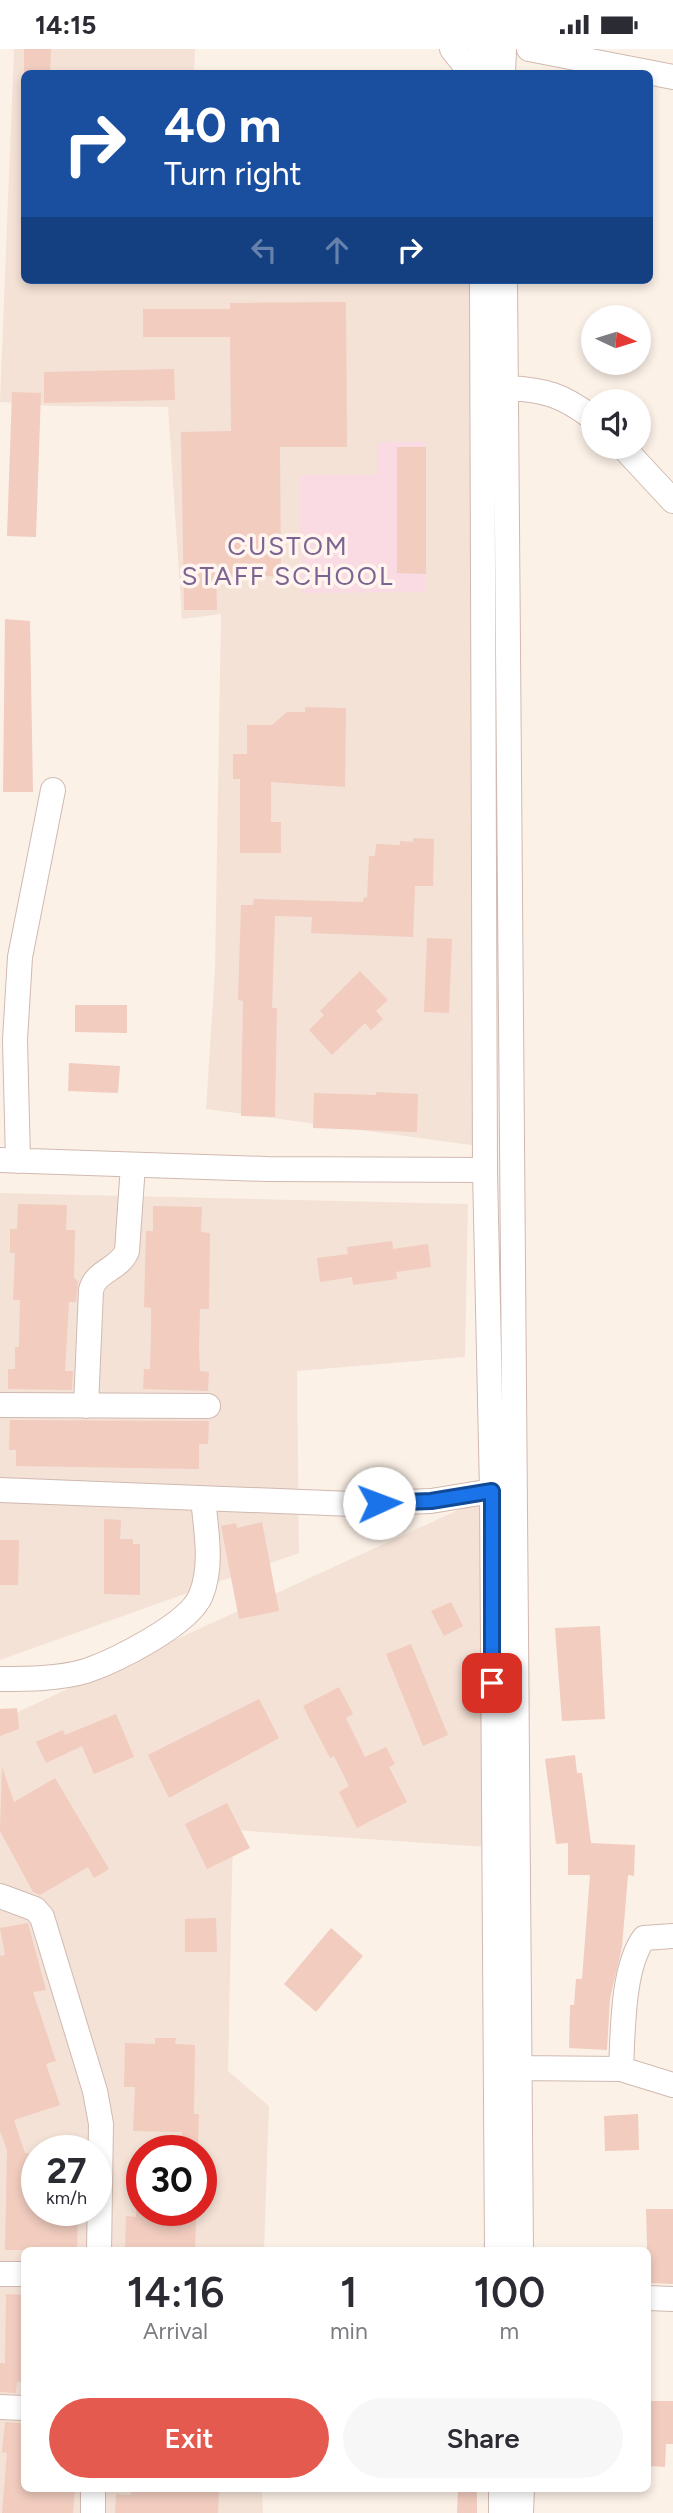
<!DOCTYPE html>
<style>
:root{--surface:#fff;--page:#f7f7f7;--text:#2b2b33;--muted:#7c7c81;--accent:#e45a4f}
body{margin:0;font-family:Figtree,sans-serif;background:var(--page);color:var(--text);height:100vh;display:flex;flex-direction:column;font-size:26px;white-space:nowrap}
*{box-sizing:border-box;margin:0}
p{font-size:23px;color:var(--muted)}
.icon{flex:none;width:38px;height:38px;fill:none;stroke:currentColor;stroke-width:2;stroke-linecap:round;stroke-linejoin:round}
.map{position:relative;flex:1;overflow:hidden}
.side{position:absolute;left:21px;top:2198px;width:630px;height:245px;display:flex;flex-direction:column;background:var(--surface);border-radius:10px;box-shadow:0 4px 10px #0003}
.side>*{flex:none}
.guide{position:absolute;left:21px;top:21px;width:632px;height:214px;border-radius:10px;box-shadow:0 4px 10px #0003;background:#1a4fa0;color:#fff;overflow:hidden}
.needle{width:46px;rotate:94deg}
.buttons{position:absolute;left:581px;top:256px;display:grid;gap:14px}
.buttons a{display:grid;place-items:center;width:70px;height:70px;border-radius:50%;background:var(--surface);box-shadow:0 4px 10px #0003;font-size:35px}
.speed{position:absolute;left:21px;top:2086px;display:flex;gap:14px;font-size:35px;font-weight:700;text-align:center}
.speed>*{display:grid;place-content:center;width:91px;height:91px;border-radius:50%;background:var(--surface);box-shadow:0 4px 10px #0003;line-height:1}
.speed small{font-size:18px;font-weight:400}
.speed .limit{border:10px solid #d22;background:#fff;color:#111}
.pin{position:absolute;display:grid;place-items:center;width:60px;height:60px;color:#fff;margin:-30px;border-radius:14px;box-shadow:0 4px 10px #0006}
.me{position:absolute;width:77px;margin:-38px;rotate:88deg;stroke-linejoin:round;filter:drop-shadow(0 0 5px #0008)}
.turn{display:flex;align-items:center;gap:24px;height:147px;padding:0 28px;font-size:32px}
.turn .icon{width:91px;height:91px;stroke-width:2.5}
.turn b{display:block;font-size:49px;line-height:60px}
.lanes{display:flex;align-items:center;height:66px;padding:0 28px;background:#0003;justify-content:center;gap:35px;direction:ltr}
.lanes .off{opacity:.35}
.eta{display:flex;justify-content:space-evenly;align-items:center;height:119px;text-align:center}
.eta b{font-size:42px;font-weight:600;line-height:49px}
.action{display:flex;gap:14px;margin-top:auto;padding:14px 28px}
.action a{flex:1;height:80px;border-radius:42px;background:var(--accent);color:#fff;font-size:28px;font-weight:600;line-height:80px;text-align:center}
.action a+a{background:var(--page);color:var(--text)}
.status{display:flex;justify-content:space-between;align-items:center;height:49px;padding:0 35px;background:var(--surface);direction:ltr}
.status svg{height:19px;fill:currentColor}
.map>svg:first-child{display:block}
.residential{fill:#f4e2d6;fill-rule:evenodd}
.medical{fill:#fadbe3}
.building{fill:#f1ccbf}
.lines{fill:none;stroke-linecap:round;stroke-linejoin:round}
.minor-casing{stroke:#d0b9b0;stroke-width:26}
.minor{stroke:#fff;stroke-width:24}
.route-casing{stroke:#114b97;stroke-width:18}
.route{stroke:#1a73e8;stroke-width:12}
.labels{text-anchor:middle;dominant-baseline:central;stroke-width:7;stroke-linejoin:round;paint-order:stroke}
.neighbourhood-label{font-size:26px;letter-spacing:2px;fill:#7b6492;stroke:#fff5ee}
</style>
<div class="status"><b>14:15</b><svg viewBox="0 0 49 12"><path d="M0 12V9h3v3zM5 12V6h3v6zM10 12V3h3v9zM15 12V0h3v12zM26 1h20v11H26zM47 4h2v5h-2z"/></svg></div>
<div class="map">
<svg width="673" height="2464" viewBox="0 0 673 2464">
<rect width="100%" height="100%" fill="#fcf1e7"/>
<path class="residential" d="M14 0H195L194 24H24V231H438L507 237 493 1099 206 1060 215 920 221 565 182 570 168 358 52 357 0 353Z
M0 1144 468 1155 465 1308 297 1322 299 1504 0 1611Z
M493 1445 501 1799 233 1781 228 2022 269 2057 264 2201 24 2202V2440H262L263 2464H0V1671ZM37 2102H96V2161H37ZM142 2102H201V2161H142Z"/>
<path class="medical" d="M377 393H425V543L301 544 300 426H377Z"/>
<path class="building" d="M24 0H51L50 24H24Z
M346 253 347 398H280L281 527 216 528 217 561H184L181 383 231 382 230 288H143V260H230V254Z
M174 320 175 351 44 354V323Z
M12 343 41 344 36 488 7 487Z
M397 398H426V525L397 524Z
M5 570 30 572 33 743H3Z
M305 658 346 659 345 738 271 733V773H281V804H240V730H233V705H247V676H272L287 663H305Z
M413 789 434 790 433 837H415L413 888 311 884 312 868 275 867 272 959H277L275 1068 241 1067 243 952 238 951 241 856H253L254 850 363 853 364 848 367 849 369 807H375L376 795 400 796V792L413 793Z
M427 889 452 890 449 964 424 963Z
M360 922 388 951 376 962 383 970 371 981 365 974 332 1006 309 981 324 966 320 962Z
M75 956H127V984L75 983Z
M69 1014 120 1017 118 1044 68 1042Z
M376 1043 418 1045 417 1083 313 1079 314 1044 376 1046Z
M18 1155 67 1156 66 1181H75L74 1229 78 1232 76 1253H69L65 1322H73L72 1341 8 1340V1320H15V1298H19L20 1251H13L15 1204H10V1180H17Z
M153 1157 202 1158 201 1183 210 1184 209 1260H200L199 1300 200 1322 209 1323 208 1342 143 1340 144 1320H150L151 1284V1259L144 1258 146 1182H153Z
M392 1192 393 1200 428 1195 431 1218 396 1223 397 1230 353 1236 352 1228 320 1233 317 1209 348 1205 347 1198Z
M10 1371 209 1372 208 1395H199V1420L16 1417V1401H9Z
M104 1470 121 1471 120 1490H133V1495H140V1546L104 1545Z
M262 1473 279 1562 239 1570 221 1477 236 1474 237 1479Z
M0 1491H19L18 1536H0Z
M451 1553 463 1577 444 1587 431 1562Z
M600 1577 605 1670 562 1672 555 1579Z
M411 1595 448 1686 423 1697 386 1605Z
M339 1638 353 1665 346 1669 365 1708 386 1698 395 1715 389 1718 407 1753 357 1779 339 1743 349 1737 334 1707 330 1709 303 1657Z
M259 1650 279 1689 169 1749 148 1706Z
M17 1659 19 1680 0 1687V1660Z
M116 1665 134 1708 94 1725 82 1697 46 1714 36 1693 63 1681 65 1686Z
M575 1706 577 1724H582L591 1794 635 1796 634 1827 628 1826 622 1898 610 1950 607 2001 569 1999 570 1956H574L576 1930H582L590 1826H568V1794L556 1795 545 1710Z
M2 1718 14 1753 55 1729 109 1820 94 1829 88 1818 40 1846 33 1843 0 1782Z
M227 1754 250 1799 207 1820 185 1775Z
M216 1869 217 1903H185V1870Z
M28 1874 46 1941 33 1943 56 2012 46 2015 60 2056 14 2071 25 2104 37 2105V2161H78L77 2201H5L7 2101 0 2082V1907L5 1906 0 1879Z
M331 1879 363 1907 316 1963 284 1935Z
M155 1989H176L175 1995 195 1996 194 2065H199L198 2095H181L182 2083 133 2082 135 2038H124L125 1994 155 1995Z
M638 2065 639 2101 605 2102 604 2067Z
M646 2160H673V2235L648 2234Z
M136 2161H162V2167L196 2168 195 2202H125L126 2167 136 2168Z
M6 2245 24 2246V2333H17L16 2344 0 2343V2314H5Z
M648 2352H673V2395H666L665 2418 648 2417Z
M5 2373 21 2374V2386L24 2387V2440H75L73 2464H2L7 2404 2 2403Z
M131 2440 199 2442 200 2440H219L218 2464H115L116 2445 131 2446Z
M458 2440H477V2464H457Z"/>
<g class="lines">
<g class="minor-casing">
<path id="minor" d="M452 0 471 24
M480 0 481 24
M529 0 673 28
M503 24 504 0
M482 231 485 1121 492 1442 497 2202
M505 231 521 2202
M508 339C546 341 562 346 593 369
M622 397 673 452
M0 1111 266 1120 485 1121
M18 1112 15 991 20 908 53 741
M0 1356 208 1357
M86 1357 91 1241C96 1221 119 1221 127 1202L133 1116
M0 1441 352 1455 431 1452 492 1442
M0 1630C28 1630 58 1630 86 1622 115 1612 190 1575 201 1546 213 1517 206 1480 203 1450
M0 1847 35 1860 42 1868 95 2042 101 2075 99 2202
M518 2019 621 2020 673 2036
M621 2020C623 1983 622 1919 644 1889L673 1887
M0 2225H24
M648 2249 673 2250
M0 2358 24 2359
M501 2440V2464
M93 2464V2440
M521 2464 522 2440"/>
</g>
<use href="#minor" class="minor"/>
</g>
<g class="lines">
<g class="route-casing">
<path id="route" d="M379 1454 431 1452 492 1442V1634"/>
</g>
<use href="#route" class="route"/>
</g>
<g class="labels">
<g class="neighbourhood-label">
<text x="288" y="497">CUSTOM<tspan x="288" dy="30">STAFF SCHOOL</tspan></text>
</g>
</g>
</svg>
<div class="buttons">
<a><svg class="needle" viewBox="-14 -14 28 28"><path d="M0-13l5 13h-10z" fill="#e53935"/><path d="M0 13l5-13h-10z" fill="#7c7c81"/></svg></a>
<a><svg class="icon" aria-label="sound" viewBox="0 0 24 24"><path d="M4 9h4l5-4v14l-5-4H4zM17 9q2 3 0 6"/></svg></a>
</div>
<div class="speed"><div>27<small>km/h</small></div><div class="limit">30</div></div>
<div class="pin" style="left:492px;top:1634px;background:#d93025"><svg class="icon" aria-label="arrive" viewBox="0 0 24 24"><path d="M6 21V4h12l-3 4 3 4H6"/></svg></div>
<svg class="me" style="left:379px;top:1454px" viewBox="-20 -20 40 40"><circle r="19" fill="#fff"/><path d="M0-13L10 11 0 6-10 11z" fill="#1a73e8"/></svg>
<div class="guide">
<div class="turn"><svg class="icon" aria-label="right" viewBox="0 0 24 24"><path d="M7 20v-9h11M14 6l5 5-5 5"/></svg><div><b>40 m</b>Turn right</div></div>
<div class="lanes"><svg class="icon off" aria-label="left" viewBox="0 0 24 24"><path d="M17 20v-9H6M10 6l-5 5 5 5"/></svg><svg class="icon off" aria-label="ahead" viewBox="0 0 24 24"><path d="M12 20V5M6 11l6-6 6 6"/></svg><svg class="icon" aria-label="right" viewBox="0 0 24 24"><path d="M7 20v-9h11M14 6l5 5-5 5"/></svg></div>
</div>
<section class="side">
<div class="eta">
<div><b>14:16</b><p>Arrival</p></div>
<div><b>1</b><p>min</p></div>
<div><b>100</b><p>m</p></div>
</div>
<div class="action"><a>Exit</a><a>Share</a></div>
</section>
</div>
